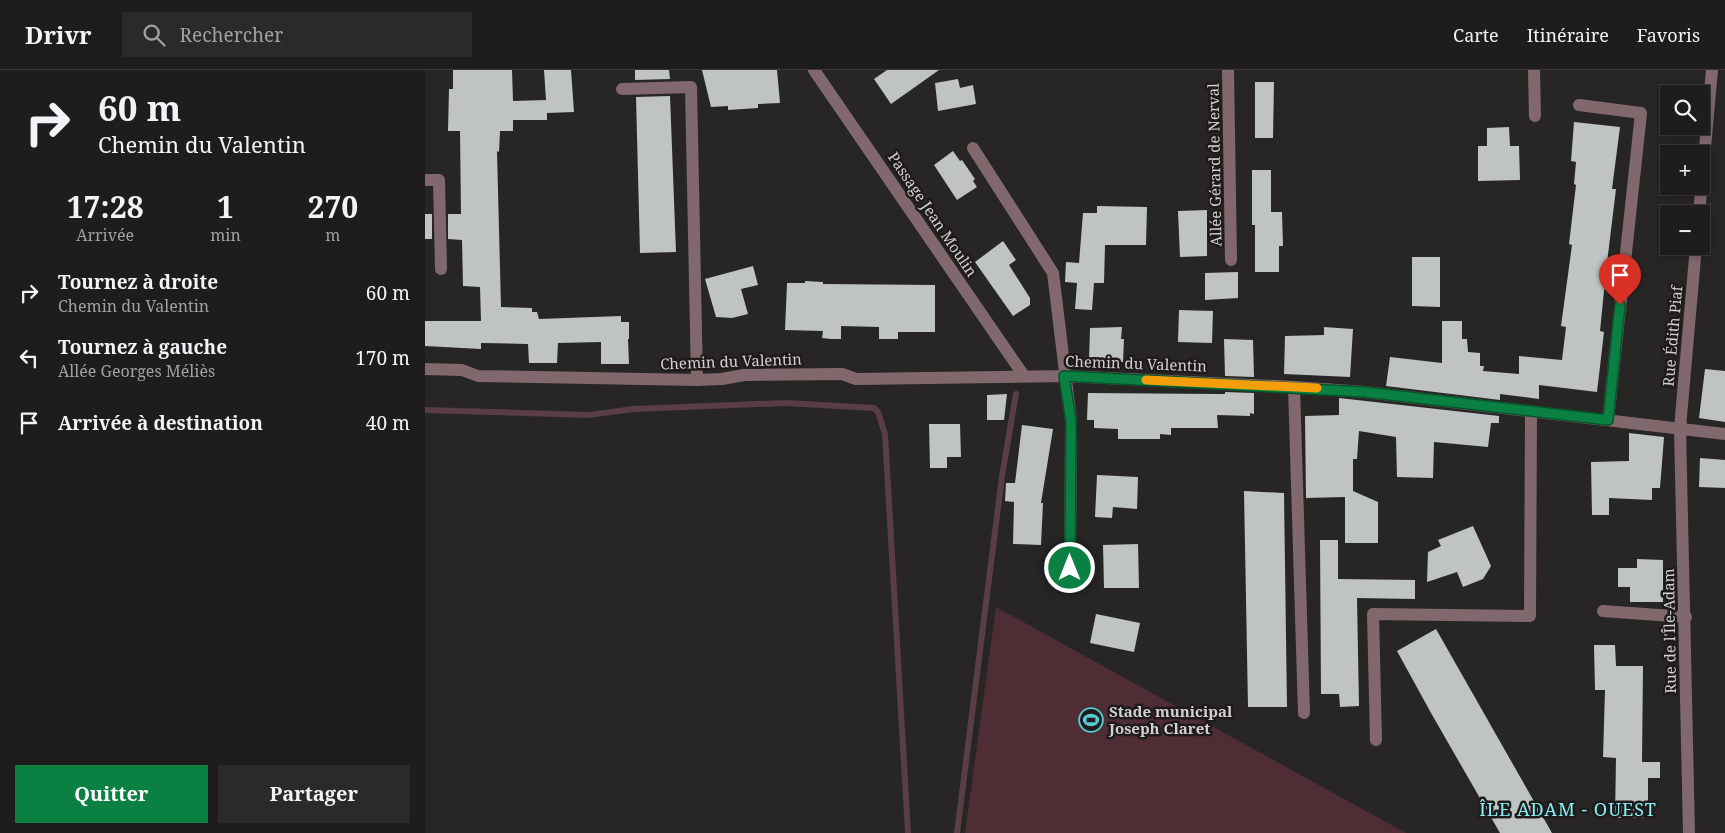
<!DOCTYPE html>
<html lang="fr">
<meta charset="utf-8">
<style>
:root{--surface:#1e1c1c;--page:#2b2929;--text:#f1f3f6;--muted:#a1a1a3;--line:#3c3a3b;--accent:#0b8043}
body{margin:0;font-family:"Noto Serif",serif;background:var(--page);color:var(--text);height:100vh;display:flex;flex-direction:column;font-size:19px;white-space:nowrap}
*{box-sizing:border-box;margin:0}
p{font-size:16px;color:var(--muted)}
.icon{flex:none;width:28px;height:28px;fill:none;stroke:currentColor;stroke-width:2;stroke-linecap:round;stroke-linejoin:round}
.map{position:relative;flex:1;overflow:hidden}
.details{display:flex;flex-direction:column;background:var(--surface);width:425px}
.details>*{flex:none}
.guide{background:#1e1c1c;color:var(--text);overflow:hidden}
.fabs{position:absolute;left:1235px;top:15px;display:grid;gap:10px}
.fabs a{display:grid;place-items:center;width:50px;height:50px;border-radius:0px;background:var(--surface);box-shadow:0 2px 8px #0003,0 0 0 1px var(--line);font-size:25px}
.pin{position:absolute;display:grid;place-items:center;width:42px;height:42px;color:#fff;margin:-51px -21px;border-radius:50% 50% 50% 0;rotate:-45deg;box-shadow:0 0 5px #0007}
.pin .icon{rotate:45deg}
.me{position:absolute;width:55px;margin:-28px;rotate:0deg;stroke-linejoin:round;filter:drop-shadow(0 0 4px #0008)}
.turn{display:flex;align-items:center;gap:18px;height:105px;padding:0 15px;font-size:22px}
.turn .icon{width:65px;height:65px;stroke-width:2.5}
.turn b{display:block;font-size:35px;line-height:42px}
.eta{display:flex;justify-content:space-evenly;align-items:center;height:85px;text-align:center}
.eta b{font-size:30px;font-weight:700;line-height:35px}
.cta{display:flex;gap:10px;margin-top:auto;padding:10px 15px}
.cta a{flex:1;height:58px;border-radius:0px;background:var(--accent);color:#fff;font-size:20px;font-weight:700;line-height:58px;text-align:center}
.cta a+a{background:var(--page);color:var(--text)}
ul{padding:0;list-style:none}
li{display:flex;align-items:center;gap:15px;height:65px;padding:0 15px}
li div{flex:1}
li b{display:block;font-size:19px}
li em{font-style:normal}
header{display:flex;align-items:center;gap:30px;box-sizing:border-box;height:70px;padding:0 25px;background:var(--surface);border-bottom:1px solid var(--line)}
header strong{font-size:24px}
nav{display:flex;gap:28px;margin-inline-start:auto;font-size:18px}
.search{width:350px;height:45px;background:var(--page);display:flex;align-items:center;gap:12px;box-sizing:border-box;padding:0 18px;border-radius:0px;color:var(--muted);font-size:19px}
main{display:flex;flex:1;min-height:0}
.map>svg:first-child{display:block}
.green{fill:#4e2d34}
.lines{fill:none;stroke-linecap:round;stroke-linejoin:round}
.stream{stroke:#593e46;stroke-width:6}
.building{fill:#bfc3c3}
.minor{stroke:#81686c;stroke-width:12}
.route-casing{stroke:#07532c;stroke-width:12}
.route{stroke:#0b8043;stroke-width:9}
.slow{stroke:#f59e0b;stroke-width:9}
.labels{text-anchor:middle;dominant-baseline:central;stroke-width:5;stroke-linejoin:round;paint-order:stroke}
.street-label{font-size:15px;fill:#d3d0d1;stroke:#1f1b1c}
.poi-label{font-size:15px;font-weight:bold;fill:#d3d0d1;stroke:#1f1b1c;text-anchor:start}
.quarter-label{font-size:18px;letter-spacing:1px;fill:#85f0f3;stroke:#1f1b1c}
</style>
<header>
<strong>Drivr</strong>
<div class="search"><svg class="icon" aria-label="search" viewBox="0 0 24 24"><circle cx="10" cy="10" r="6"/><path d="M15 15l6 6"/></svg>Rechercher</div>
<nav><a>Carte</a><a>Itinéraire</a><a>Favoris</a></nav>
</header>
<main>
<section class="details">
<div class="guide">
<div class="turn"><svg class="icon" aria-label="right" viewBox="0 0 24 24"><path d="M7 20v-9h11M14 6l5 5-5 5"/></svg><div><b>60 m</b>Chemin du Valentin</div></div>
</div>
<div class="eta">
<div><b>17:28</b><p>Arrivée</p></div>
<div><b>1</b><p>min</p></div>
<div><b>270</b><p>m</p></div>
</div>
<ul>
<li><svg class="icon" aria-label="right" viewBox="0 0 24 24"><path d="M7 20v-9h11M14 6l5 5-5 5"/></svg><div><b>Tournez à droite</b><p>Chemin du Valentin</p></div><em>60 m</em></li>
<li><svg class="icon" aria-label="left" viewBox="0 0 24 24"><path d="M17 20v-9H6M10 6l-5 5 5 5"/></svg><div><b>Tournez à gauche</b><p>Allée Georges Méliès</p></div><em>170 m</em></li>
<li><svg class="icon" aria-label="arrive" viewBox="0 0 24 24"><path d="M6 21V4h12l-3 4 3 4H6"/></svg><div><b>Arrivée à destination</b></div><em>40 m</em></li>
</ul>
<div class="cta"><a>Quitter</a><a>Partager</a></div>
</section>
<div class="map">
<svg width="1300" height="763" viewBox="0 0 1300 763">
<rect width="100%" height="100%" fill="#282525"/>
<path class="green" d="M571 537 981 763H540Z"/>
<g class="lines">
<path class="stream" d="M0 340 163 345 209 339 361 333 449 338 453 342 460 364 483 763
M532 763 577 406 591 324"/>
</g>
<path class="building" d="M28 0H87L88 31 121 30 119 0H146L149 42 122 43V50H88V61H75L74 82 72 81 76 237 107 238V242H112L114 249 196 246V252H204V269H203L204 294H176V272L133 273 132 293H104L103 274 56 273V279L0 276V251H56L55 217 38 216 37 170 23 169V144H36L35 61H23L24 19H28Z
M210 0H244L245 9 210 10Z
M277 0H352L355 33 333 34V38L303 40V36L286 37Z
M462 0H514L466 34 449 9Z
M533 9 535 18 548 15 551 34 513 41 510 13Z
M830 12H849L848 68H830Z
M245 26 251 182 215 183 211 27Z
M1149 52 1195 57 1187 119H1191L1181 201 1175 261 1179 262 1172 322 1114 315V329L1075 324V330L961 316 965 287 1017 293V251H1037V269H1042L1043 282 1055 283V296H1059L1058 301 1094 304V286L1137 290 1141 257 1136 256 1147 175 1144 174 1151 115 1149 114 1151 92 1146 91Z
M1084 57 1085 76H1094L1095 110 1053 111V76H1062V58Z
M528 81 535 91 537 90 550 109 548 111 552 117 532 130 509 95Z
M827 100H846V142H857L858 176H854V202H830V155H827Z
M672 136 722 137 721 175H680L679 213H669L667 240 650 239 652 213 640 212 641 192 654 193 658 143H672Z
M782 140V186L755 187 753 141Z
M0 144H7V169H0Z
M578 171 591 190 584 195 605 228V235L588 246 550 192Z
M987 187H1015V237L987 236Z
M328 196 333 215 316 219 323 244 307 248 291 247 280 209Z
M813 202V228L780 230V203Z
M380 211 398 212V214L510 215V262H473V269H454V257L416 256V269H406L397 268 398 261 360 260 362 213H380Z
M754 240 788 241 787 273 753 272Z
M697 257 696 269H699L698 292 664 291 665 258Z
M899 257 928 259 925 307 859 304 860 266 899 265Z
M799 269 828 270 829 307 800 306Z
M1280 299 1300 301V352L1274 348Z
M800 322 829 323V344L825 343V346L792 345 793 358H746V365L735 364V369H693V359L669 358V350H662L663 323 794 324H800Z
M582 324 579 350H562V325Z
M914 328 1074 346V353H1066L1063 377 1009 372 1008 408 972 407 971 367 934 361 932 389H928V421L953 432V473H920V427L881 428 880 346 914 345Z
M504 354H535L536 387H522V398H505Z
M597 355 628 359 616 433H618L616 475 588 474 589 432 580 431 581 413H590Z
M1204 363 1239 367 1235 418H1227V430L1184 428V445H1167L1166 392 1204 391Z
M1275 388 1300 390V418L1274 417Z
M672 405 713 407 712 439 688 437 687 448 670 447Z
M819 421 859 423 862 637H823Z
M1048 456 1066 496 1058 509 1038 517 1032 502 1002 512 1003 482 1016 476 1013 470Z
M895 470H913V509L990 510V529L932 528 934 636 915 637 914 624H896Z
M713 474 714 518H679L678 475Z
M1212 489 1238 490V532H1205V517H1193V498H1212Z
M671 544 715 553 709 582 665 573Z
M1011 559 1127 763H1075L1006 643 972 581Z
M1169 575H1190L1191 596H1218L1217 692H1235V708H1223V736L1218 737V748H1190L1191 688 1178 687 1180 620H1170Z"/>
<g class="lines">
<path class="minor" d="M389 0 599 306
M803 0 806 190
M1109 0 1110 46
M197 19 266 17 272 310
M1154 35 1216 43 1183 350
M548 78 628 203 646 351 645 498
M0 110H14L16 199
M1274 144 1287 0
M0 299 37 300 53 306 272 310 297 309 319 305 417 304 431 309 639 306 869 317 940 322 1300 364
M869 317 879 643
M1178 541 1261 547
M951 670 948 544 1105 546 1106 342
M1264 763 1255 358 1271 176"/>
</g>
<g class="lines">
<g class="route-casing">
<path id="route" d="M645 498 646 351 639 306 940 322 1183 350 1195 235"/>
</g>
<use href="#route" class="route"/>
<path class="slow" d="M721 310 892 318"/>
</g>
<defs>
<g id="stadium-ring" transform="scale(1.25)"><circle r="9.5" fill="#1f1b1c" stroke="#52cdd0" stroke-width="1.5"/><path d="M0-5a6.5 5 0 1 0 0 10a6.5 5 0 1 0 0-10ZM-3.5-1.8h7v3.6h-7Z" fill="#52cdd0"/></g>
</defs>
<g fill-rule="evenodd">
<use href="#stadium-ring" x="666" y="650"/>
</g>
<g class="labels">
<g class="street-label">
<text transform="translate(789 95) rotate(-91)">Allée Gérard de Nerval</text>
<text transform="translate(508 144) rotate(56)">Passage Jean Moulin</text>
<text transform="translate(1247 266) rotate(-85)">Rue Édith Piaf</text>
<text transform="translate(306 291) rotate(-2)">Chemin du Valentin</text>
<text transform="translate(711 293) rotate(2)">Chemin du Valentin</text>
<text transform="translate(1244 561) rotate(-91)">Rue de l'Île-Adam</text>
</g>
<g class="poi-label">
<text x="684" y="641">Stade municipal<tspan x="684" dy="17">Joseph Claret</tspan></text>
</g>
<g class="quarter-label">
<text x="1143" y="739">ÎLE ADAM - OUEST</text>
</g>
</g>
</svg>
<div class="fabs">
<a><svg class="icon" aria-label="search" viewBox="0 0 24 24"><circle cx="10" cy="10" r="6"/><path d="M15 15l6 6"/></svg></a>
<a>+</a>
<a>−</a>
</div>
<div class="pin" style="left:1195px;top:235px;background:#d93025"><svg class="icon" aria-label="arrive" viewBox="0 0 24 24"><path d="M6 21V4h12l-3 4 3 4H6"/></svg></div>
<svg class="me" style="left:645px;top:498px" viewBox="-20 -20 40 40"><circle r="17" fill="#0b8043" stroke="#fff" stroke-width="3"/><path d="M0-11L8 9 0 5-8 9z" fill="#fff"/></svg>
</div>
</main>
